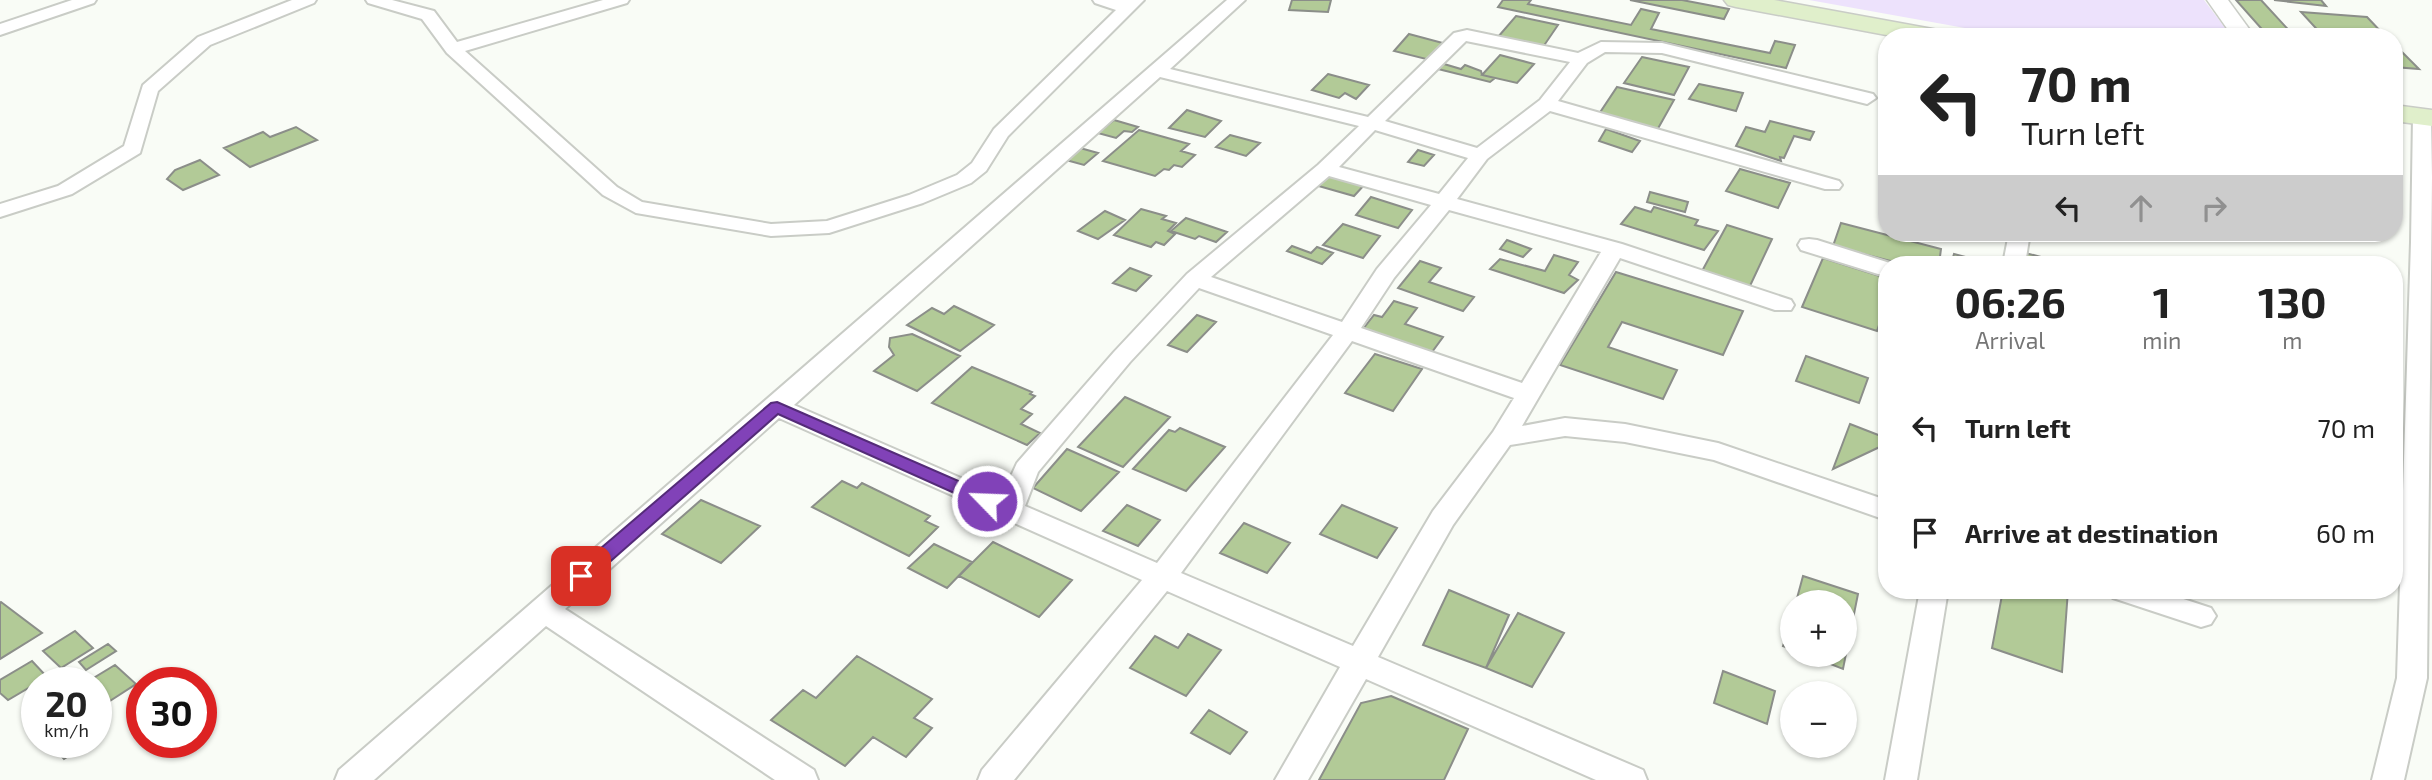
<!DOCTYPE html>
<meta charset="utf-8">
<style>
:root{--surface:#fff;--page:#f6f6f6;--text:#222;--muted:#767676}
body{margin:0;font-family:"Exo 2",sans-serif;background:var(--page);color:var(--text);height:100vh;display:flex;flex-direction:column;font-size:26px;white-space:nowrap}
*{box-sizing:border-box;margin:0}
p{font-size:23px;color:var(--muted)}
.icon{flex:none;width:38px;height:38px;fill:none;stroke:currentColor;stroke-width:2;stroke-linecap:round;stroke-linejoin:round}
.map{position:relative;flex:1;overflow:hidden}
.side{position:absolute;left:1878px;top:256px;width:525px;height:343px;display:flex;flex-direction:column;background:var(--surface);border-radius:28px;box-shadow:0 2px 5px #0004}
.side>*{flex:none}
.guide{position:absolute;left:1878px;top:28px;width:525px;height:214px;border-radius:28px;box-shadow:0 2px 5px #0004;background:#fff;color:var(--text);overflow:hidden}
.fabs{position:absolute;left:1780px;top:590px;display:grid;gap:14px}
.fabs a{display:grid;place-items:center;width:77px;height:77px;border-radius:50%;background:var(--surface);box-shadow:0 2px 5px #0004;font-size:35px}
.speed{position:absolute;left:21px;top:667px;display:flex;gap:14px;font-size:35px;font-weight:700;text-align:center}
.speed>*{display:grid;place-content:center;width:91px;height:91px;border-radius:50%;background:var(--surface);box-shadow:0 2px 5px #0004;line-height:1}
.speed small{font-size:18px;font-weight:400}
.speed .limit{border:10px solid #d22;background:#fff;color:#111}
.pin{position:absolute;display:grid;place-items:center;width:60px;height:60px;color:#fff;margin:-30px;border-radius:14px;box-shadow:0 4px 10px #0006}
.me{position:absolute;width:77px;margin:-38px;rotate:294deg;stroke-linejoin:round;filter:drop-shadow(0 0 5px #0008)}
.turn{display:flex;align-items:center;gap:24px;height:147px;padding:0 28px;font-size:32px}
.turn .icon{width:91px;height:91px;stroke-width:2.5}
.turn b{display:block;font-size:49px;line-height:60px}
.lanes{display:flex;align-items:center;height:66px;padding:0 28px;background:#0003;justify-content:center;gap:35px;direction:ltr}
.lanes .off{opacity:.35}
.eta{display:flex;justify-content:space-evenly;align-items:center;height:119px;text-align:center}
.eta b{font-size:42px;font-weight:700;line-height:49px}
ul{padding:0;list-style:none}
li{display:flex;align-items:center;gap:21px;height:105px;padding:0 28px}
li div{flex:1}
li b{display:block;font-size:26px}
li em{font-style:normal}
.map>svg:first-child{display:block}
.green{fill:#ede2fc}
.building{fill:#b2ca97;stroke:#8b8e89;stroke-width:2}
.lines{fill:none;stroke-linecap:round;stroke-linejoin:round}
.minor-casing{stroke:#c9ccc6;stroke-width:4}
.tertiary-casing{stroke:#c9ccc6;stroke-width:3}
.secondary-casing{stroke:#c9ccc6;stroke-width:3}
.minor{fill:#fff;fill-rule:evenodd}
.tertiary{fill:#fff;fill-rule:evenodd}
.secondary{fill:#e0efcb;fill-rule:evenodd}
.route{fill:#8142b8;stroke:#542b78;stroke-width:2}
</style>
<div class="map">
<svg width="2432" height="780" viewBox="0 0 2432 780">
<rect width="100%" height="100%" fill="#f9fcf6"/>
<path class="green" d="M1809 0H2204L2232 37H2015Z"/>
<path class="building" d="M1292 0H1331L1328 12 1289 10Z
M1503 0H1531L1528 4 1631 25 1641 9 1659 13 1651 29 1770 53 1775 41 1795 45 1786 68 1498 7Z
M1630 0H1682L1729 9 1724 19Z
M2236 0H2261L2295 37 2268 36Z
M2321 0 2326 6 2274 0Z
M2301 12 2367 17 2386 37H2324Z
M1516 16 1558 25 1543 47 1498 37Z
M1409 34 1454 46 1438 62 1394 51Z
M2394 44 2419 69 2394 67Z
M1500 55 1534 64 1517 83 1482 75Z
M1642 57 1689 67 1674 95 1624 83Z
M1444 64 1461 69 1465 65 1481 71 1482 75 1495 78 1490 82 1438 69Z
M1328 74 1369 85 1356 99 1345 93 1339 98 1312 90Z
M1699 84 1743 93 1736 111 1689 99Z
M1617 87 1674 100 1656 132 1597 117Z
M1187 110 1221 121 1205 137 1169 128Z
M1114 120 1138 127 1132 132 1124 131 1116 138 1098 133Z
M1770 121 1814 132 1810 140 1794 136 1784 158 1780 157 1781 161 1736 146 1746 127 1765 132Z
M296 127 317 140 250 167 224 148 263 132 270 137Z
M1606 129 1640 141 1632 152 1599 141Z
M1139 130 1189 144 1181 151 1195 155 1182 167 1174 165 1169 170 1164 169 1155 176 1103 161Z
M1230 135 1260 143 1246 156 1216 147Z
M1080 148 1098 153 1084 165 1066 160Z
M1418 150 1434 155 1424 166 1408 162Z
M200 160 219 175 183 190 167 179 175 170Z
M1740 169 1790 183 1778 208 1726 191Z
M1328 171 1366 183 1354 196 1315 185Z
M1650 192 1688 202 1685 212 1647 202Z
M1371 197 1412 210 1398 228 1356 215Z
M1635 207 1651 212 1654 207 1698 220 1695 225 1718 231 1704 250 1621 224Z
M1141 209 1166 216 1162 219 1176 223 1168 231 1175 234 1164 245 1156 242 1151 247 1114 235Z
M1105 211 1125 220 1098 239 1078 231Z
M1186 218 1227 232 1216 242 1199 236 1195 239 1171 231Z
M1841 223 1941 249 1939 264H1902L1833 246Z
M1343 224 1380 236 1363 258 1323 245Z
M1727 225 1772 239 1749 288 1701 273Z
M1507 240 1531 249 1523 257 1500 249Z
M1292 246 1311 253 1317 247 1333 253 1322 264 1287 251Z
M2018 251 2068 264H2016Z
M1954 254 1985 262V264H1951Z
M1554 255 1578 262 1569 275 1578 280 1564 293 1490 269 1500 259 1545 271Z
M1823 258 1886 278V304L1877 331 1802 307Z
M1420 261 1441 268 1429 282 1474 297 1463 311 1398 288Z
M1130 268 1151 276 1136 291 1113 283Z
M1616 272 1743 311 1723 355 1622 322 1608 347 1677 370 1663 399 1560 365Z
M1394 301 1417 308 1405 324 1443 337 1432 352 1363 329 1374 315 1382 317Z
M954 306 994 325 960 351 907 325 932 308 944 314Z
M1197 315 1216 322 1187 352 1168 345Z
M912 334 960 356 917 391 874 371 894 355 889 347 890 338Z
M1375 354 1422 369 1393 411 1345 393Z
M1806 356 1868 378 1859 403 1796 381Z
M972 367 1032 392 1030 394 1035 396 1021 409 1032 414 1021 424 1040 433 1027 445 932 403Z
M1125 397 1170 417 1123 467 1078 447Z
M1850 424 1886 438V444L1833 469Z
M1180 428 1225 447 1186 491 1133 469 1169 430 1175 432Z
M1067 449 1119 472 1081 511 1033 488Z
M842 481 857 488 862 483 930 516 925 521 938 527 909 556 812 507Z
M701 500 760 526 721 563 662 534Z
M1127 505 1160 520 1138 546 1103 531Z
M1342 505 1397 528 1377 558 1320 534Z
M1244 523 1290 543 1267 573 1220 553Z
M993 542 1072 580 1039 617 959 576Z
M934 544 972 562 947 588 908 568Z
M1803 576 1858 594 1843 669 1805 654H1844V602H1796Z
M1449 590 1509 615 1486 668 1423 645Z
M2003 590H2068L2062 672 1992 648Z
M1 602 42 633 0 659V603Z
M1518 613 1564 633 1532 687 1486 668Z
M1792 616V649L1783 646Z
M75 631 93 648 61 668 43 651Z
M1188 634 1221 650 1186 696 1130 668 1155 636 1178 648Z
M108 644 116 651 86 670 79 662Z
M857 656 932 699 914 718 932 728 906 757 873 737 845 766 771 720 803 690 816 698Z
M32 661 47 677 8 700 0 693V680Z
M115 665 136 684 96 710V682H87Z
M1723 671 1775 691 1767 724 1714 703Z
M1391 696 1468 729 1444 780H1319L1361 703Z
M1209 710 1247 732 1230 754 1191 733Z
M61 742H90L64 759 53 747Z"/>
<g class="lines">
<g class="minor-casing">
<path id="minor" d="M72 0H96L94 3 0 35V24Z
M292 0H316L314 3 210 45 158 91 140 153 72 194 0 217V204L58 186 124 146 143 85 198 37Z
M366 0H392L434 11 457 42 603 0H629L627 3 465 51 617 187 642 202 771 224 827 221 909 195 957 175 972 163 994 129 1116 10 1095 3 1093 0H1144L1008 136 986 171 971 183 923 203 829 233 771 236 636 213 603 195 447 53 422 19 368 3Z
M1227 0H1245L1170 69 1368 117 1454 33 1467 30 1578 53 1601 42 1662 43 1873 94 1876 98 1867 104 1662 53 1605 52 1587 63 1558 101 1839 181 1842 185 1839 189H1825L1550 111 1487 159 1457 199 1622 244 1791 300 1794 305 1791 310H1775L1620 258 1522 426 1565 418 1625 424 1718 443 1886 500V520L1714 460 1625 442 1565 436 1510 445 1453 525 1378 657 1643 770 1647 780H1596L1366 679 1308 780H1275L1340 667 1167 591 1014 780H978L982 770 1142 580 779 418 565 609 814 770 818 780H775L546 626 374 780H335L339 770ZM1466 41 1570 62 1540 100 1477 148 1385 121ZM1160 77 1359 126 1318 165 1187 274 1114 352 1017 463 1002 496 794 405ZM1375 130 1468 158 1439 194 1339 167ZM1329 176 1431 205 1377 269 1342 322 1211 277ZM1449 210 1601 252 1522 383 1361 328 1394 278ZM1199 288 1333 335 1157 563 1025 506 1038 472 1130 362ZM1352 341 1514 398 1493 432 1433 511 1353 646 1181 573Z
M2422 111 2431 117 2432 177 2427 678 2404 780H2372L2397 678 2411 242 2413 117Z
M2009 233H2030L2025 264H2003Z
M1809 239 1817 240 1893 264H1886V275L1878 274 1801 250 1798 245 1801 240Z
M1920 590H1948L1917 780H1885Z
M2109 590H2156L2211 608 2216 616 2211 624 2201 627 2113 598Z"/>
</g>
<g class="tertiary-casing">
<path id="tertiary" d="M2207 0H2228L2255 37H2233Z"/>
</g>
<g class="secondary-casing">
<path id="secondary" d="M1724 0H1774L1938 30 1947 32 1950 37H1897L1736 7 1728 5Z
M2394 105 2432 110V126L2394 121Z"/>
</g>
<use href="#minor" class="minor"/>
<use href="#tertiary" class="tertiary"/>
<use href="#secondary" class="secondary"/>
</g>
<path class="route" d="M777 402 993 496 996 501 993 505H981L778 414 588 581H574L572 576 574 571 771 403Z"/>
</svg>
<div class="fabs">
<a>+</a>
<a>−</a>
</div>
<div class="speed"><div>20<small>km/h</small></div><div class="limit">30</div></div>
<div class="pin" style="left:581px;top:576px;background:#d93025"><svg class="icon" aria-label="arrive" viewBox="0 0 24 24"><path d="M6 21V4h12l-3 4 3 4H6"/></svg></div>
<svg class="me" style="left:987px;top:501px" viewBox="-20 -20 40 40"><circle r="17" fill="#8142b8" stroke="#fff" stroke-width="3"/><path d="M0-11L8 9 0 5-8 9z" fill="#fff"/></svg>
<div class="guide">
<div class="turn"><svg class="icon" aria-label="left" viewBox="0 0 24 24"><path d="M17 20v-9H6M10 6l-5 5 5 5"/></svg><div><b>70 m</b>Turn left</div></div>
<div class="lanes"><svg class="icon" aria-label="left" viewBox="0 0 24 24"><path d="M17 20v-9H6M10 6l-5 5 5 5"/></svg><svg class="icon off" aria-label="ahead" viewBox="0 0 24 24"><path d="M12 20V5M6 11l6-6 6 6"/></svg><svg class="icon off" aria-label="right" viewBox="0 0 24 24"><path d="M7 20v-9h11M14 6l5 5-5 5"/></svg></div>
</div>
<section class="side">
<div class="eta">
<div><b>06:26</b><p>Arrival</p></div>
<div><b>1</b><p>min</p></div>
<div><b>130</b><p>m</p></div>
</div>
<ul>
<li><svg class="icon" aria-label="left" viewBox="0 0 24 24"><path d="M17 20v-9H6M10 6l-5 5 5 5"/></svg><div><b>Turn left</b></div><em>70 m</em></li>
<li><svg class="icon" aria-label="arrive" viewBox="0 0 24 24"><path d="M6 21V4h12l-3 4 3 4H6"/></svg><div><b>Arrive at destination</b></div><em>60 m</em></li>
</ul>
</section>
</div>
